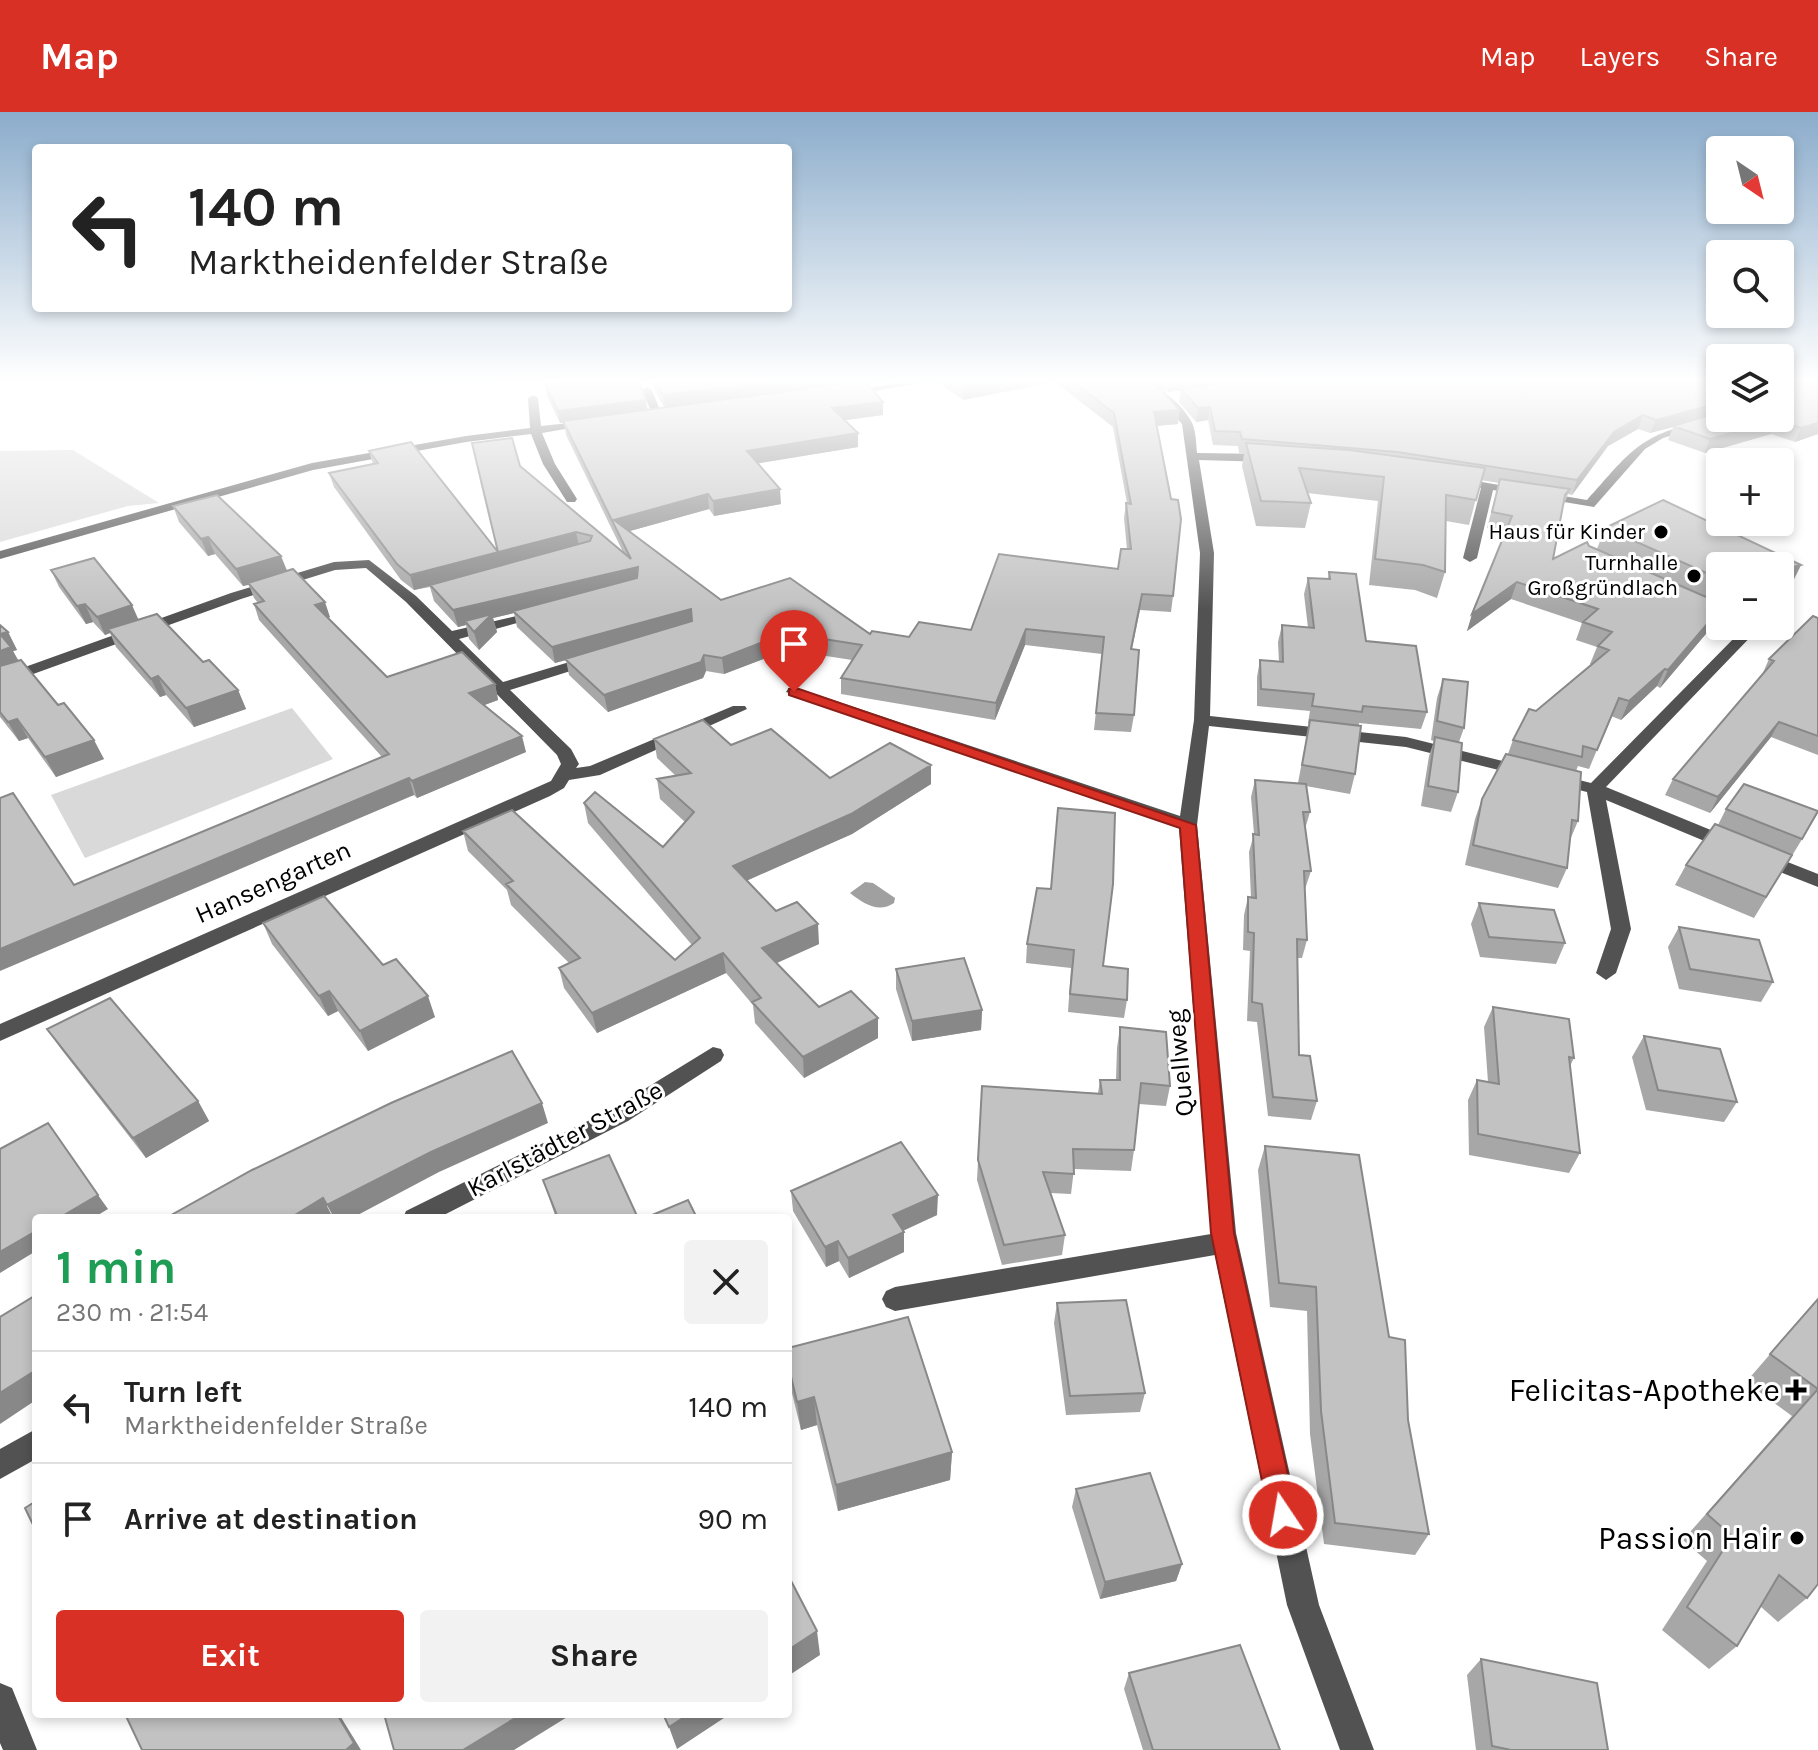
<!DOCTYPE html>
<meta charset="utf-8">
<style>
:root{--surface:#fff;--page:#f2f2f2;--text:#222;--muted:#767676;--line:#e0e0e0;--accent:#d93025}
body{margin:0;font-family:Karla,sans-serif;background:var(--page);color:var(--text);height:100vh;display:flex;flex-direction:column;font-size:30px;white-space:nowrap}
*{box-sizing:border-box;margin:0}
p{font-size:26px;color:var(--muted)}
.icon{flex:none;width:44px;height:44px;fill:none;stroke:currentColor;stroke-width:2;stroke-linecap:round;stroke-linejoin:round}
.map{position:relative;flex:1;overflow:hidden}
.sheet{position:absolute;left:32px;top:1102px;width:760px;height:504px;display:flex;flex-direction:column;background:var(--surface);border-radius:8px;box-shadow:0 4px 12px #0003}
.sheet>*{flex:none}
.guide{position:absolute;left:32px;top:32px;width:760px;height:168px;border-radius:8px;box-shadow:0 4px 12px #0003;background:#fff;color:var(--text);overflow:hidden}
.needle{width:52px;rotate:145deg}
.buttons{position:absolute;left:1706px;top:24px;display:grid;gap:16px}
.buttons a{display:grid;place-items:center;width:88px;height:88px;border-radius:8px;background:var(--surface);box-shadow:0 4px 12px #0003;font-size:40px}
.pin{position:absolute;display:grid;place-items:center;width:68px;height:68px;color:#fff;margin:-82px -34px;border-radius:50% 50% 50% 0;rotate:-45deg;box-shadow:0 0 8px #0007}
.pin .icon{rotate:45deg}
.me{position:absolute;width:88px;margin:-44px;rotate:348deg;stroke-linejoin:round;filter:drop-shadow(0 0 6px #0008)}
.turn{display:flex;align-items:center;gap:28px;height:168px;padding:0 24px;font-size:36px}
.turn .icon{width:104px;height:104px;stroke-width:2.5}
.turn b{display:block;font-size:56px;line-height:68px}
.round{display:grid;place-items:center;flex:none;width:84px;height:84px;border-radius:8px;background:var(--page)}
.overview{display:flex;align-items:center;justify-content:space-between;height:136px;padding:0 24px}
h1{font-size:48px;font-weight:700;line-height:60px;color:#1e9e55}
.primary-button{display:flex;gap:16px;margin-top:auto;padding:16px 24px}
.primary-button a{flex:1;height:92px;border-radius:8px;background:var(--accent);color:#fff;font-size:32px;font-weight:700;line-height:92px;text-align:center}
.primary-button a+a{background:var(--page);color:var(--text)}
ul{padding:0;list-style:none}
li{display:flex;align-items:center;gap:24px;height:112px;padding:0 24px;border-top:2px solid var(--line)}
li div{flex:1}
li b{display:block;font-size:30px}
li em{font-style:normal}
header{display:flex;align-items:center;gap:48px;box-sizing:border-box;height:112px;padding:0 40px;background:var(--accent);color:#fff}
header strong{font-size:38px}
nav{display:flex;gap:44px;margin-inline-start:auto;font-size:28px}
.map>svg:first-child{display:block}
.green{fill:#d9d9d9}
.water{fill:#a0a0a0}
.lines{fill:none;stroke-linecap:round;stroke-linejoin:round}
.minor{fill:#525252;fill-rule:evenodd}
.wall{fill:#a7a7a7}
.shaded-wall{fill:#888}
.building{fill:#c2c2c2;stroke:#888;stroke-width:2}
.route{fill:#d93025;stroke:#8d1f18;stroke-width:2}
.poi-dot{fill:#000;stroke:#fff;stroke-width:3}
.labels{text-anchor:middle;dominant-baseline:central;stroke-width:6;stroke-linejoin:round;paint-order:stroke}
.far-poi-label{font-size:22px;fill:#000;stroke:#fff;text-anchor:end}
.street-label{font-size:26px;fill:#000;stroke:#fff}
.near-poi-label{font-size:32px;fill:#000;stroke:#fff;text-anchor:end}
</style>
<header>
<strong>Map</strong>
<nav><a>Map</a><a>Layers</a><a>Share</a></nav>
</header>
<div class="map">
<svg width="1818" height="1638" viewBox="0 0 1818 1638">
<rect width="100%" height="100%" fill="#fff"/>
<path class="green" d="M73 338 159 391 128 394 0 430V339Z
M292 596 333 647 85 746 51 683Z"/>
<path class="water" d="M865 770 873 771 895 786 894 791C878 802 863 791 850 781Z"/>
<g class="lines">
<path class="minor" d="M908 269H932L846 284 841 281Z
M1130 269C1153 268 1180 289 1191 309 1196 317 1196 331 1197 341L1269 342 1275 346 1269 350 1199 348 1214 441 1210 604 1406 625 1591 671 1746 514H1761L1606 675 1740 730 1742 734 1740 738H1726L1606 688 1631 817 1616 861 1606 868 1596 861 1611 817 1587 680 1406 635 1209 614 1197 713 1236 1121 1319 1493 1374 1638H1340L1287 1493 1215 1143 895 1199 886 1195 882 1187 886 1179 895 1175 1211 1122 1179 716 786 580 788 577H800L1180 704 1194 608 1200 441 1182 312 1161 288Z
M647 275 652 278 663 306 653 304 642 278Z
M533 283 538 286 541 314 588 309 594 312 542 321 555 352 577 387 575 390H567L543 352 531 322 466 330 313 358 0 447V439L312 351 466 324 530 316 528 286Z
M1696 310 1702 313 1700 315 1663 326 1645 337 1594 395 1493 378 1477 446 1470 450 1463 446 1481 376 1452 371V365L1587 388C1628 343 1635 326 1696 310Z
M369 448 416 484 452 519 546 497V503L459 527 503 570 586 545H596V551L510 578 571 637 579 652 576 656 590 654 733 594H745L747 597 600 663 569 668 564 676 550 684 0 929V912L551 669 561 652 557 643 406 490 366 456 335 458 241 487 0 574V564L231 481 334 450Z
M1762 740 1818 762V775L1755 750 1753 746Z
M713 935 721 937 724 943 721 949 628 1009 438 1106H403L406 1099 612 997Z
M36 1317V1347L0 1367V1337Z
M0 1571 12 1576 37 1638H3L0 1631Z"/>
</g>
<path class="wall" d="M653 269H885L867 271 883 290V303L844 308 858 335 758 351 781 392 714 404 709 397 630 419 721 488 870 522 909 525 971 518 1118 457 1127 437 1124 406 1126 391H1127L1113 315 1055 270 963 288 936 269H1147L1179 298 1178 312 1157 314 1173 484 1171 500 1140 498 1132 537 1134 603 1131 620 1094 618 1102 542 1025 533 995 608 841 582V566L852 548 787 538 724 562 706 559 703 566 608 600 569 563 566 548 555 551 517 515 514 501 493 506 497 520 479 538 469 527 466 513 458 515 434 489 430 475 414 478 401 468 334 375 329 361 373 352 369 339 498 440 520 354 623 440 566 323 564 310 560 311 547 284 545 273 647 298 664 295 654 276Z
M1147 269H1720V306H1780L1818 322 1795 330 1771 322 1705 341 1668 328 1673 315 1650 321 1638 317 1608 334 1572 383 1568 382 1563 395 1553 447 1589 434 1597 437 1605 416 1801 453 1789 477 1780 480V454H1720V501L1716 510 1660 576 1657 574 1621 608 1611 604 1589 657 1578 654 1576 659 1578 709 1570 728 1567 756 1558 776 1465 753 1475 707 1482 687 1508 642 1513 628 1536 599 1592 552H1590L1597 535 1576 528 1582 511 1511 487 1467 519 1505 420 1487 416 1499 371 1481 368 1469 413 1446 409 1445 460 1437 486 1415 478 1369 473 1378 389 1307 381 1311 391 1305 416 1256 414 1242 354 1244 342 1239 341 1238 334 1213 333 1208 308 1196 310 1179 290 1181 278 1168 280Z
M173 394 287 459 330 505 328 506 387 565 495 572 498 588 484 593 526 640 417 686 414 683 74 773 382 645 259 508 254 492 258 491 254 486 249 473 243 474 215 442 208 444 179 410Z
M51 458 138 508 203 550 238 578 246 597 194 615 166 583 160 585 116 535 110 521 105 523 93 510 86 512 59 475Z
M1329 460 1366 529 1427 600 1421 617 1359 611 1355 662 1350 682 1306 674 1310 700 1305 717 1311 759 1305 777 1307 828 1302 846H1298L1299 943 1317 989 1311 1008 1268 1004 1257 910 1247 909 1250 839 1243 838 1244 803 1248 785 1251 786 1249 740 1254 722 1251 685 1255 668 1298 671 1309 612 1308 611 1310 599 1257 594V565L1260 548 1279 550 1278 530 1282 513 1308 516 1304 482 1308 466 1328 467Z
M1818 506V643L1771 625 1710 701 1665 683 1673 667 1762 563 1769 547Z
M0 513 8 520 17 538 13 539 18 549 104 647 56 665 28 626 19 629 0 605Z
M1443 567 1464 616 1459 630 1458 680 1451 700 1421 694 1429 644 1434 629 1431 628 1437 586Z
M654 627 731 633 830 666 931 672 852 722 747 768 776 799 819 832 777 851 819 895 878 906V926L804 966 755 911 753 893 726 861 597 921 564 876 559 856 569 851 511 793 507 778 468 739 463 719 675 848 692 833 588 711 584 691 663 735 685 710 660 687 657 667 676 664 657 646Z
M1726 697 1818 701 1754 806 1675 773 1686 753 1718 713Z
M1037 776 1103 854 1127 888 1124 906 1068 900 1071 856 1026 851 1027 832Z
M1479 791 1565 831 1556 852 1480 845 1471 812Z
M263 811 383 853 435 905 368 939 338 899 328 904 272 832Z
M1679 815 1773 870 1761 890 1679 877 1668 835Z
M896 857 982 898 981 918 912 929 896 877Z
M1493 895 1574 946 1570 954 1580 1041 1569 1061 1469 1043 1468 988 1477 968 1488 970 1484 915Z
M1120 915 1170 974 1166 994 1139 992 1134 1038 1131 1059 1074 1057 1071 1082 1050 1081 1065 1123 1062 1143 1002 1153 977 1068 982 974 1098 981 1100 968H1116L1117 936Z
M47 917 198 989 209 1009 146 1046 61 937Z
M1644 924 1737 990 1724 1010 1646 998 1632 945Z
M1265 1034 1389 1225 1429 1422 1415 1443 1324 1432 1310 1322 1307 1199 1270 1195 1258 1058Z
M543 1068 638 1106H556Z
M791 1079 937 1103 903 1119 904 1140 849 1166 839 1149 826 1155 793 1099Z
M1818 1187V1472L1807 1486 1778 1510 1760 1494 1737 1534 1709 1557 1662 1518 1707 1449 1683 1428 1792 1304 1746 1270Z
M1057 1191 1145 1281 1140 1300 1066 1303 1054 1211Z
M788 1236 952 1340 950 1368 838 1399 817 1313 801 1318 788 1265Z
M1076 1377 1182 1452 1176 1469 1100 1487 1072 1395Z
M1481 1547 1608 1638H1476L1467 1563Z
M1129 1561 1280 1638H1143L1124 1577Z"/>
<path class="shaded-wall" d="M781 269H885L665 297 663 283Z
M993 269H1055L963 288 964 274Z
M1169 269H1257L1168 280Z
M646 288 648 300 560 311 558 299Z
M883 290V303L832 310V296Z
M1720 291V303L1673 314V315L1650 321 1656 308Z
M1210 295 1208 308 1196 310 1198 296Z
M1179 298 1178 312 1152 314 1154 300Z
M1643 303 1638 317 1608 334 1572 383 1577 368 1614 320Z
M1777 308 1771 322 1705 341 1710 327Z
M1818 311V322L1795 330 1801 316Z
M858 321V335L748 353 747 339Z
M780 377 781 392 714 404 713 389Z
M708 382 709 397 619 422 614 408Z
M576 420 579 435 414 478 410 463Z
M208 425 215 442 208 444 201 427Z
M281 444 288 461 243 474 236 457Z
M1801 453 1789 477 1780 480V458Z
M638 455 641 471 513 499 514 501 493 506 497 520 479 538 474 520 465 509 466 513 458 515 453 498Z
M1517 470 1511 487 1467 519 1472 502Z
M325 490 330 505 320 509 315 493Z
M85 492 93 510 86 512 77 494Z
M132 493 140 511 108 517 110 521 105 523 97 505Z
M691 497 693 513 555 551 552 535Z
M1720 497V501L1716 510 1660 576 1668 558Z
M1026 517 1025 533 995 608 996 591Z
M8 520 17 538 13 539 21 553 0 561V522Z
M786 521 787 538 724 562 722 546Z
M704 543 706 559 703 566 608 600 604 583Z
M1665 557 1657 574 1621 608 1629 589Z
M158 564 166 583 160 585 151 567Z
M495 572 498 588 474 597 469 581Z
M238 578 246 597 194 615 186 596Z
M17 607 28 626 19 629 8 610Z
M1779 610 1771 625 1710 701 1718 685Z
M522 624 526 640 417 686 412 669Z
M94 628 104 647 56 665 45 645Z
M931 653V672L852 722 735 774 733 754Z
M409 666 414 683 0 859V837Z
M818 812 819 832 765 856 762 836Z
M723 841 726 861 597 921 592 901Z
M329 879 338 899 328 904 319 884Z
M428 884 435 905 368 939 360 919Z
M982 898 981 918 912 929V909Z
M878 906V926L804 966 803 945Z
M198 989 209 1009 146 1046 133 1026Z
M542 991 548 1011 439 1060 352 1106H334L327 1093 431 1040Z
M98 1083 108 1097 93 1106H59Z
M938 1083 937 1103 893 1123V1103Z
M323 1086 333 1106H290Z
M36 1119V1139L0 1161V1140Z
M904 1120V1140L849 1166 848 1146Z
M838 1129 839 1149 826 1155 825 1135Z
M36 1258V1288L0 1312V1281Z
M814 1285 817 1313 801 1318 797 1290Z
M952 1340 950 1368 838 1399 836 1373Z
M1182 1452 1176 1469 1100 1487 1105 1470Z
M817 1519 820 1543 788 1564V1538Z
M337 1602H339L361 1638H346Z
M522 1602H572L514 1638H463Z
M689 1602H730L677 1637 669 1615Z"/>
<path class="building" d="M588 269H639L646 288 558 299 545 273Z
M655 269H781L663 283Z
M861 269H865L883 290 832 296 858 321 747 339 780 377 713 389 708 382 614 408 721 488 790 466 870 522 872 519 909 525 919 510 971 518 999 442 1118 457 1121 437H1131L1126 391 1131 392 1114 301 1072 269H1147L1161 277 1179 298 1154 300 1171 387 1178 388 1181 407 1173 484 1142 482 1131 537 1139 538 1134 603 1096 601 1104 525 1026 517 996 591 841 566 862 533 786 521 722 546 704 543 701 550 604 583 565 547 692 509 691 497 552 535 513 499 637 466 638 455 453 498 430 473 590 429 592 424 576 420 418 461 410 463 397 452 329 361 378 351 369 339 411 330 498 440 472 331 512 326 520 354 631 447 563 309Z
M955 269H993L964 274Z
M1239 269H1720V291L1656 308 1643 303 1614 320 1577 368 1397 340 1242 327 1240 320 1215 319 1210 295 1198 296 1181 277Z
M1780 269H1818V311L1801 316 1777 308 1710 327 1673 314 1720 300V306H1780Z
M1246 331 1349 338 1485 356 1476 388 1446 383 1445 460 1423 453 1375 447 1384 365 1299 356 1311 391 1261 389Z
M1500 367 1570 377 1565 383 1553 447 1587 430 1589 434 1720 491V497L1668 558 1665 557 1629 589 1619 586 1597 638 1583 634 1582 645 1513 628 1529 597 1536 599 1609 538 1598 534 1612 520 1583 510 1598 497 1517 470 1472 502 1512 404 1492 400Z
M217 383 281 444 236 457 208 425 201 427 173 394Z
M1663 388 1801 453 1780 458V454H1720V467L1605 416Z
M94 446 132 493 97 505 85 492 77 494 51 458Z
M293 457 325 490 315 493 387 565 462 540 495 572 469 581 522 624 412 669 409 666 0 837V686L13 681 74 773 389 642 254 492 264 489 248 471Z
M1329 460 1356 462 1366 529 1416 534 1427 600 1363 594 1362 600 1312 594 1314 582 1261 577 1260 548 1283 550 1282 513 1314 516 1308 466 1330 467Z
M157 502 203 550 209 548 238 578 186 596 158 564 151 567 108 517Z
M492 502 474 520 465 509Z
M1813 504 1818 506V624L1779 610 1718 685 1673 667 1774 549 1769 547Z
M0 513 8 520 0 522 11 535 0 539Z
M21 548 58 593 64 591 94 628 45 645 17 607 8 610 0 600V554Z
M1443 567 1468 570 1464 616 1437 609Z
M703 608 731 633 771 617 830 666 890 631 931 653 851 702 733 754 776 799 797 790 818 812 762 836 819 895 851 879 878 906 803 945 752 890 761 886 723 841 592 901 559 856 580 846 506 772 513 769 463 719 512 698 675 848 700 826 584 691 595 680 663 735 694 700 657 667 691 661 654 627Z
M1310 608 1361 614 1355 662 1302 653Z
M1435 625 1462 631 1458 680 1428 674Z
M1506 642 1581 660 1578 709 1572 708 1567 756 1473 733 1482 687Z
M1255 668 1306 672 1310 700H1303L1311 759H1304L1307 828 1297 827 1299 943 1310 944 1317 989 1273 985 1262 892 1252 890 1254 821 1248 820V785L1256 786 1253 722 1259 723Z
M1744 672 1818 699 1802 727 1726 697Z
M1058 696 1115 701 1113 772 1103 854 1128 857 1127 888 1070 882 1074 838 1027 832 1037 776 1051 777Z
M1715 712 1792 743 1766 785 1686 753Z
M324 784 383 853 396 847 428 884 360 919 329 879 319 884 263 811Z
M1479 791 1554 798 1565 831 1489 825Z
M1679 815 1759 828 1773 870 1690 857Z
M964 846 982 898 912 909 896 857Z
M110 886 198 989 133 1026 47 917Z
M1493 895 1569 907 1574 946 1569 945 1580 1041 1478 1022 1477 968 1499 972Z
M1120 915 1166 920 1170 974 1141 971 1134 1038 1073 1037 1074 1062 1043 1060 1065 1123 1004 1133 978 1048 982 974 1102 982 1100 968H1120Z
M1644 924 1720 937 1737 990 1658 978Z
M512 939 542 991 431 1040 327 1093 323 1086 290 1106H166L252 1058 391 991Z
M48 1011 98 1083 59 1106H36V1119L0 1140V1037Z
M901 1030 938 1083 893 1103 904 1120 848 1146 838 1129 825 1135 791 1079Z
M1265 1034 1359 1043 1389 1225 1405 1228 1408 1308 1429 1422 1335 1411 1321 1299 1316 1175 1279 1171Z
M609 1043 638 1106H558L543 1068Z
M688 1088 697 1106H645Z
M36 1183V1258L0 1281V1205Z
M1818 1187V1472L1807 1486 1779 1463 1737 1534 1687 1495 1732 1424 1707 1402 1818 1277 1770 1242Z
M1126 1188 1145 1281 1070 1284 1057 1191Z
M908 1205 952 1340 836 1373 814 1285 797 1290 788 1252V1236Z
M1150 1361 1182 1452 1105 1470 1076 1377Z
M36 1389V1419L25 1396Z
M788 1463 817 1519 788 1538Z
M1240 1533 1280 1638H1153L1129 1561Z
M1481 1547 1597 1571 1608 1638H1511L1492 1634Z
M125 1602H337L354 1631 346 1638H142Z
M384 1602H522L463 1638H394Z
M663 1602H689L669 1615Z"/>
<linearGradient id="sky" x2="0" y2="1"><stop stop-color="#8baccb"/><stop offset="0.54" stop-color="#fff"/><stop offset="1" stop-color="#fff" stop-opacity="0"/></linearGradient>
<rect width="1818" height="498" fill="url(#sky)"/>
<path class="route" d="M789 577H799L1196 713 1234 1121 1297 1403 1293 1413 1283 1417 1273 1413 1269 1403 1211 1121 1180 716 789 583Z"/>
<g class="poi-dot">
<circle cx="1661" cy="420" r="8"/>
<circle cx="1694" cy="464" r="8"/>
<path d="M1792 1266h8v8h8v8h-8v8h-8v-8h-8v-8h8z"/>
<circle cx="1797" cy="1426" r="8"/>
</g>
<g class="labels">
<g class="far-poi-label">
<text x="1645" y="420">Haus für Kinder</text>
<text x="1678" y="451">Turnhalle<tspan x="1678" dy="25">Großgründlach</tspan></text>
</g>
<g class="street-label">
<text transform="translate(273 770) rotate(-24)">Hansengarten</text>
<text transform="translate(1180 951) rotate(-95)">Quellweg</text>
<text transform="translate(565 1027) rotate(-28)">Karlstädter Straße</text>
</g>
<g class="near-poi-label">
<text x="1780" y="1278">Felicitas-Apotheke</text>
<text x="1781" y="1426">Passion Hair</text>
</g>
</g>
</svg>
<div class="buttons">
<a><svg class="needle" viewBox="-14 -14 28 28"><path d="M0-13l5 13h-10z" fill="#e53935"/><path d="M0 13l5-13h-10z" fill="#767676"/></svg></a>
<a><svg class="icon" aria-label="search" viewBox="0 0 24 24"><circle cx="10" cy="10" r="6"/><path d="M15 15l6 6"/></svg></a>
<a><svg class="icon" aria-label="layers" viewBox="0 0 24 24"><path d="M12 4l9 5-9 5-9-5zM3 14l9 5 9-5"/></svg></a>
<a>+</a>
<a>−</a>
</div>
<div class="pin" style="left:794px;top:580px;background:#d93025"><svg class="icon" aria-label="arrive" viewBox="0 0 24 24"><path d="M6 21V4h12l-3 4 3 4H6"/></svg></div>
<svg class="me" style="left:1283px;top:1403px" viewBox="-20 -20 40 40"><circle r="17" fill="#d93025" stroke="#fff" stroke-width="3"/><path d="M0-11L8 9 0 5-8 9z" fill="#fff"/></svg>
<div class="guide">
<div class="turn"><svg class="icon" aria-label="left" viewBox="0 0 24 24"><path d="M17 20v-9H6M10 6l-5 5 5 5"/></svg><div><b>140 m</b>Marktheidenfelder Straße</div></div>
</div>
<section class="sheet">
<div class="overview"><div><h1>1 min</h1><p>230 m · 21:54</p></div><a class="round"><svg class="icon" aria-label="close" viewBox="0 0 24 24"><path d="M6 6l12 12M18 6L6 18"/></svg></a></div>
<ul>
<li><svg class="icon" aria-label="left" viewBox="0 0 24 24"><path d="M17 20v-9H6M10 6l-5 5 5 5"/></svg><div><b>Turn left</b><p>Marktheidenfelder Straße</p></div><em>140 m</em></li>
<li><svg class="icon" aria-label="arrive" viewBox="0 0 24 24"><path d="M6 21V4h12l-3 4 3 4H6"/></svg><div><b>Arrive at destination</b></div><em>90 m</em></li>
</ul>
<div class="primary-button"><a>Exit</a><a>Share</a></div>
</section>
</div>
